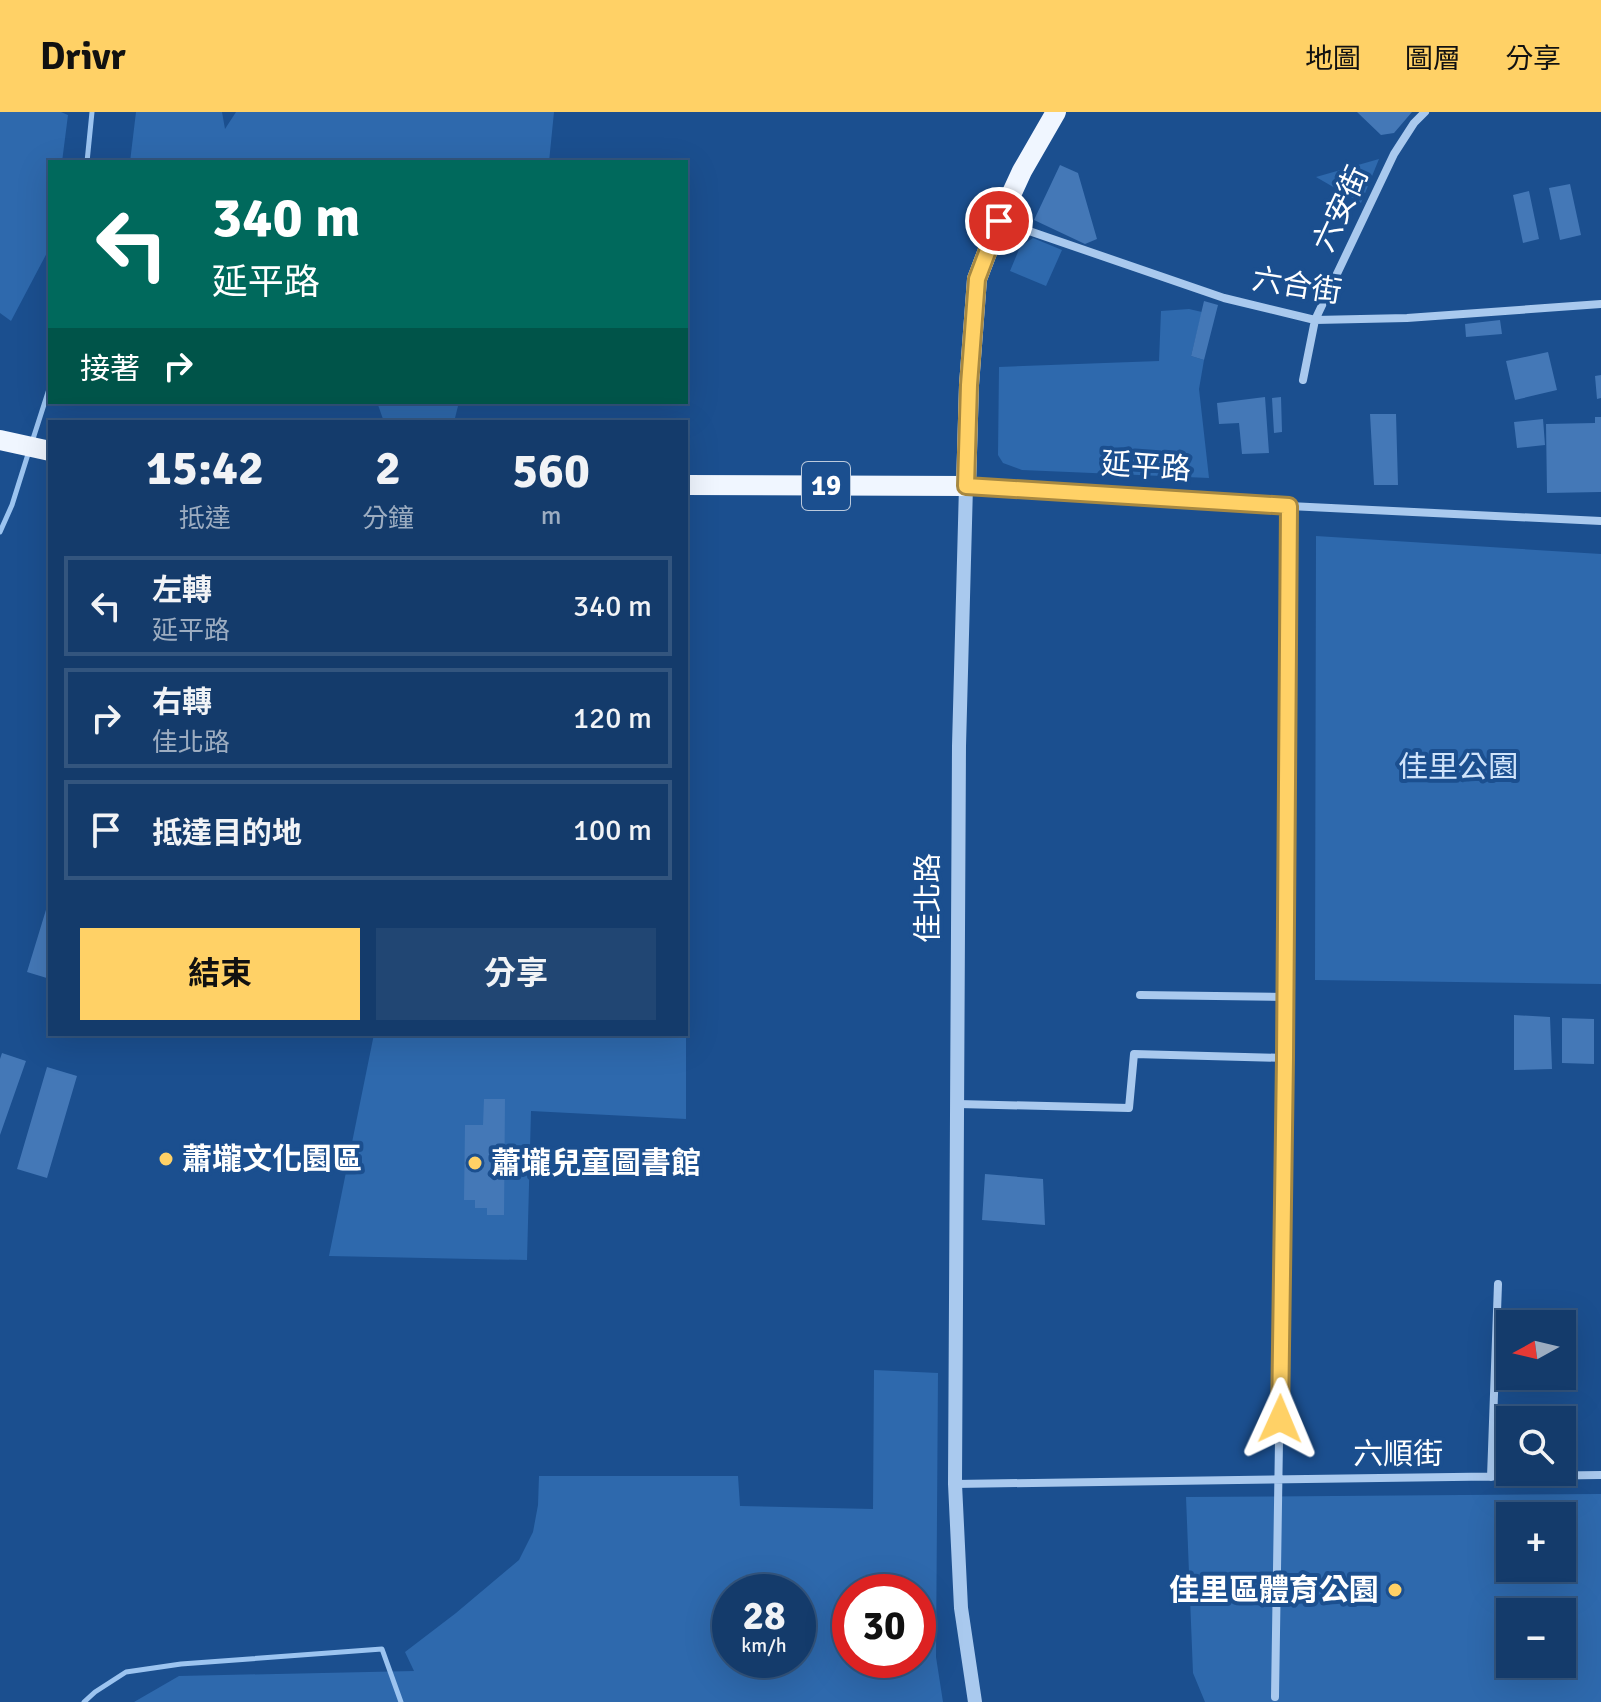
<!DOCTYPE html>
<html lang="zh-TW">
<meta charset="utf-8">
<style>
:root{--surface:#143b6b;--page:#214673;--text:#f1f3f6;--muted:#9dadc1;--line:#33557e;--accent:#ffd166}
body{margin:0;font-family:Signika,"Noto Sans TC",sans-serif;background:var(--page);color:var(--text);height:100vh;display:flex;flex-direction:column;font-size:30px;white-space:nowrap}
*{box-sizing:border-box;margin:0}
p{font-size:26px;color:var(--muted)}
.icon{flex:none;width:44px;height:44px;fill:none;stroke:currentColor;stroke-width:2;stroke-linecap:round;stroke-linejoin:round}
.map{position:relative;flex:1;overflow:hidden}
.side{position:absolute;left:48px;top:308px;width:640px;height:616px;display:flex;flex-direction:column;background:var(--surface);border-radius:0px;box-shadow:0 8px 32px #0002,0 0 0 2px var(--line)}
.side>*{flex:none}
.hud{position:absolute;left:48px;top:48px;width:640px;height:244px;border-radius:0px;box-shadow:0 8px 32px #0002,0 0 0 2px var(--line);background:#00695c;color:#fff;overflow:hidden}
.needle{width:52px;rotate:262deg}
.fabs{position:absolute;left:1496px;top:1198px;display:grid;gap:16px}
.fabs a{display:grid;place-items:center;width:80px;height:80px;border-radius:0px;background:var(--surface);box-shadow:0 8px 32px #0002,0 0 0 2px var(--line);font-size:40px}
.speed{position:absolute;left:712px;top:1462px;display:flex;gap:16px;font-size:40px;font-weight:700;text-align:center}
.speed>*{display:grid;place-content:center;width:104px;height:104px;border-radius:50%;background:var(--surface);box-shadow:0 8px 32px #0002,0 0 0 2px var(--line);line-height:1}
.speed small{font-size:20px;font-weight:400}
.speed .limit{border:12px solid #d22;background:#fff;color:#111}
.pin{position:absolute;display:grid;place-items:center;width:68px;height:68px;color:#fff;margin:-34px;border:4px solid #fff;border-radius:50%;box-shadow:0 2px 8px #0007}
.me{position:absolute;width:88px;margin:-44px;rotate:1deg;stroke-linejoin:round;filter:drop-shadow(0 0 6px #0008)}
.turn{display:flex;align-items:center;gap:28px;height:168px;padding:0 32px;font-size:36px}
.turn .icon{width:104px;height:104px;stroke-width:2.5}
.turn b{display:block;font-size:56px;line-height:68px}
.then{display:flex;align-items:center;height:76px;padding:0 32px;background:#0003;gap:16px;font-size:30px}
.eta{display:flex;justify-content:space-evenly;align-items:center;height:136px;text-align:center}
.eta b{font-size:48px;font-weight:700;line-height:56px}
.button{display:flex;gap:16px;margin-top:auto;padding:16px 32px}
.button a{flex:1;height:92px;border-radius:0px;background:var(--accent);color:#111;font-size:32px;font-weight:700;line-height:92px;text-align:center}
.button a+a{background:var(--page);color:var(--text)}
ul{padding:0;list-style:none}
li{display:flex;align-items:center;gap:24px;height:100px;margin:0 16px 12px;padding:0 16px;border:4px solid var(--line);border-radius:0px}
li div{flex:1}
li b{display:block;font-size:30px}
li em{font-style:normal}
header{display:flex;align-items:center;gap:48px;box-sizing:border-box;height:112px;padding:0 40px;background:var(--accent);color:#111}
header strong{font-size:38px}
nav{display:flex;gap:44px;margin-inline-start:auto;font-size:28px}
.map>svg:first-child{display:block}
.green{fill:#2e69ad;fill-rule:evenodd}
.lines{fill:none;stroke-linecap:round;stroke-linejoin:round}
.stream{stroke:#9cc4f0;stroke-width:5}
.building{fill:#4478b7}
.minor{stroke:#a9c9ee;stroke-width:8}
.tertiary{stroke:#a9c9ee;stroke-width:14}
.primary{stroke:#f0f6ff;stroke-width:20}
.route-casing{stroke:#a68842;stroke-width:20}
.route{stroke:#ffd166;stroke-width:14}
.poi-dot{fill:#ffd166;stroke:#1b4f8f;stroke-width:3}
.labels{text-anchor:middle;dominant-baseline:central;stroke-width:8;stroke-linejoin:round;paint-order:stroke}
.shield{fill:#1b4f8f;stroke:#bbcadd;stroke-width:2}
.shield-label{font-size:28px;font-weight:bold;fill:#fff}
.street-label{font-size:30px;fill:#fff;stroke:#1b4f8f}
.park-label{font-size:30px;fill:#cfe3fa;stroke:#1b4f8f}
.poi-label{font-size:30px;font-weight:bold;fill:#fff;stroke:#1b4f8f;text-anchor:start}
</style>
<header>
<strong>Drivr</strong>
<nav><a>地圖</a><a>圖層</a><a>分享</a></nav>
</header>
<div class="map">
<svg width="1601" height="1590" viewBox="0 0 1601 1590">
<rect width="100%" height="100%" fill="#1b4f8f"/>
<path class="green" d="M0 0H61L68 3 62 50H50L49 137 11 209 0 201Z
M136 0H222L225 17 236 0H554L549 50H130Z
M1379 47 1361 91 1316 65Z
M1033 126 1062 138 1046 174 1010 159 1020 135Z
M1189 197 1202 200 1191 244 1204 248 1199 277 1209 366 1022 358 1003 351 998 343 999 255 1159 249 1161 199Z
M377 290H459L454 310H384Z
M1316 424 1601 442V872L1315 868Z
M686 788V1007L531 999 527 1148 329 1144 374 922H686Z
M874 1258 938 1261 936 1545 943 1590H134L179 1564 414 1559 405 1540 456 1501 519 1448 533 1420 538 1393 539 1364H738L740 1394 873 1397ZM730 1480H798V1548H730ZM918 1480V1548H850V1480Z
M1601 1382V1590H1205L1193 1561 1186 1385ZM1510 1404H1562V1456H1510ZM1510 1500H1562V1552H1510Z"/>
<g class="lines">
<path class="stream" d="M87 50 92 0
M32 330 50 274
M0 420 12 393 29 339
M84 1590 95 1580 126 1560 181 1552 382 1537 401 1590"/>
</g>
<path class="building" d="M1357 0H1412L1394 21 1381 23Z
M1060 53 1078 61 1097 127 1085 132 1034 108Z
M1570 72 1581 123 1560 128 1549 76Z
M1529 79 1539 127 1523 131 1513 83Z
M1204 189 1218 193 1204 248 1191 244Z
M1500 208 1502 222 1466 225 1465 212Z
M1548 240 1557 278 1515 288 1506 249Z
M1601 263V286L1597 287 1595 264Z
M1265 285 1269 341 1242 342 1239 311 1219 312 1217 291Z
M1281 285 1282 320 1274 321 1272 286Z
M1370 302H1396L1398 373H1374Z
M1595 305H1601V380L1547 381 1546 312 1595 311Z
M1543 307 1545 333 1517 336 1514 310Z
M49 788H50V867L27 860Z
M1514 903 1550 905 1552 957 1514 958Z
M1562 906 1594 907V952L1562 951Z
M2 941 26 949 0 1023V947Z
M47 955 77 964 47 1066 17 1057Z
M484 987H505L504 1103H487V1096H475V1088H464L465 1013H483Z
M985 1062 1043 1067 1045 1113 982 1108Z"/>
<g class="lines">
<path class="minor" d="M1000 109 1224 186 1315 208 1407 206 1601 192
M1303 268 1315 208 1394 42 1414 11 1425 0
M967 374 1289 394 1601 409
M1140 883 1285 885
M958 992 1129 996 1134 942 1285 946
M1491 1365 1498 1172
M955 1372 1601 1363
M1275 1585 1285 946 1289 394"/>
<path class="tertiary" d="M966 374 959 634 955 1372 961 1496 975 1590"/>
<path class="primary" d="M0 328 50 339
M686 373 966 374 969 273 977 167 999 109 1022 59 1056 0"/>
</g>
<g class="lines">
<g class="route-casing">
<path id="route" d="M999 109 977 167 969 273 966 374 1289 394 1285 946 1280 1307"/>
</g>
<use href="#route" class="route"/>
</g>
<g class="poi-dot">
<circle cx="166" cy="1047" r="8"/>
<circle cx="475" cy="1051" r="8"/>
<circle cx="1395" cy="1478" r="8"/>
</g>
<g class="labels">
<rect class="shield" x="802" y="350" width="48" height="48" rx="6"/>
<g class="shield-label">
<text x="826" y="374">19</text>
</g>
<g class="street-label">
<text transform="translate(1341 97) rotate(-65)">六安街</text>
<text transform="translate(1297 174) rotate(9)">六合街</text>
<text transform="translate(1146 355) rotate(4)">延平路</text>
<text transform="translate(928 786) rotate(-90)">佳北路</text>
<text x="1398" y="1342">六順街</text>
</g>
<g class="park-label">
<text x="1458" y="655">佳里公園</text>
</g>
<g class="poi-label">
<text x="182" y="1047">蕭壠文化園區</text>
<text x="491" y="1051">蕭壠兒童圖書館</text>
<text x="1379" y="1478" text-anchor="end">佳里區體育公園</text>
</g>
</g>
</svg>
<div class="fabs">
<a><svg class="needle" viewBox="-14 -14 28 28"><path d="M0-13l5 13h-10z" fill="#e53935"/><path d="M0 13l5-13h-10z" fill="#9dadc1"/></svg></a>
<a><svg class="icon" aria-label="search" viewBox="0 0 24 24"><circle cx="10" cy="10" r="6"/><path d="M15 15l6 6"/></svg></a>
<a>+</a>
<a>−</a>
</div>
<div class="speed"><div>28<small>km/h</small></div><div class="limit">30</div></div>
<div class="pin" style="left:999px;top:109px;background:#d93025"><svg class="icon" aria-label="arrive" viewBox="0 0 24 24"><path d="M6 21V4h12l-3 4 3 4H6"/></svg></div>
<svg class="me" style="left:1280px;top:1307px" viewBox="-20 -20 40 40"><path d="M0-17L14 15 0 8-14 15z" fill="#ffd166" stroke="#fff" stroke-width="4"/></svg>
<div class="hud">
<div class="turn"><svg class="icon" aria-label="left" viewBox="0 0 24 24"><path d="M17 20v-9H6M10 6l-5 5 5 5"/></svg><div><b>340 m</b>延平路</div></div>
<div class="then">接著<svg class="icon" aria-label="right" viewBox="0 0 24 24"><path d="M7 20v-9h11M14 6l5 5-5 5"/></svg></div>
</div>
<section class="side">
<div class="eta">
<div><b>15:42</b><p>抵達</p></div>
<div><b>2</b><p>分鐘</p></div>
<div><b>560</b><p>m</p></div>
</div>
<ul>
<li><svg class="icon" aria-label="left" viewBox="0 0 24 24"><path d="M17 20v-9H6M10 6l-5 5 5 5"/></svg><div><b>左轉</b><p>延平路</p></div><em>340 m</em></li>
<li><svg class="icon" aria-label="right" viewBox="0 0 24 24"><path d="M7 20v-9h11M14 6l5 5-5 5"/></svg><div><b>右轉</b><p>佳北路</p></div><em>120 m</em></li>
<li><svg class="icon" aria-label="arrive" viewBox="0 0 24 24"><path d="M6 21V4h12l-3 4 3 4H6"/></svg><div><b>抵達目的地</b></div><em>100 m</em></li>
</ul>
<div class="button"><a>結束</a><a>分享</a></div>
</section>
</div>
